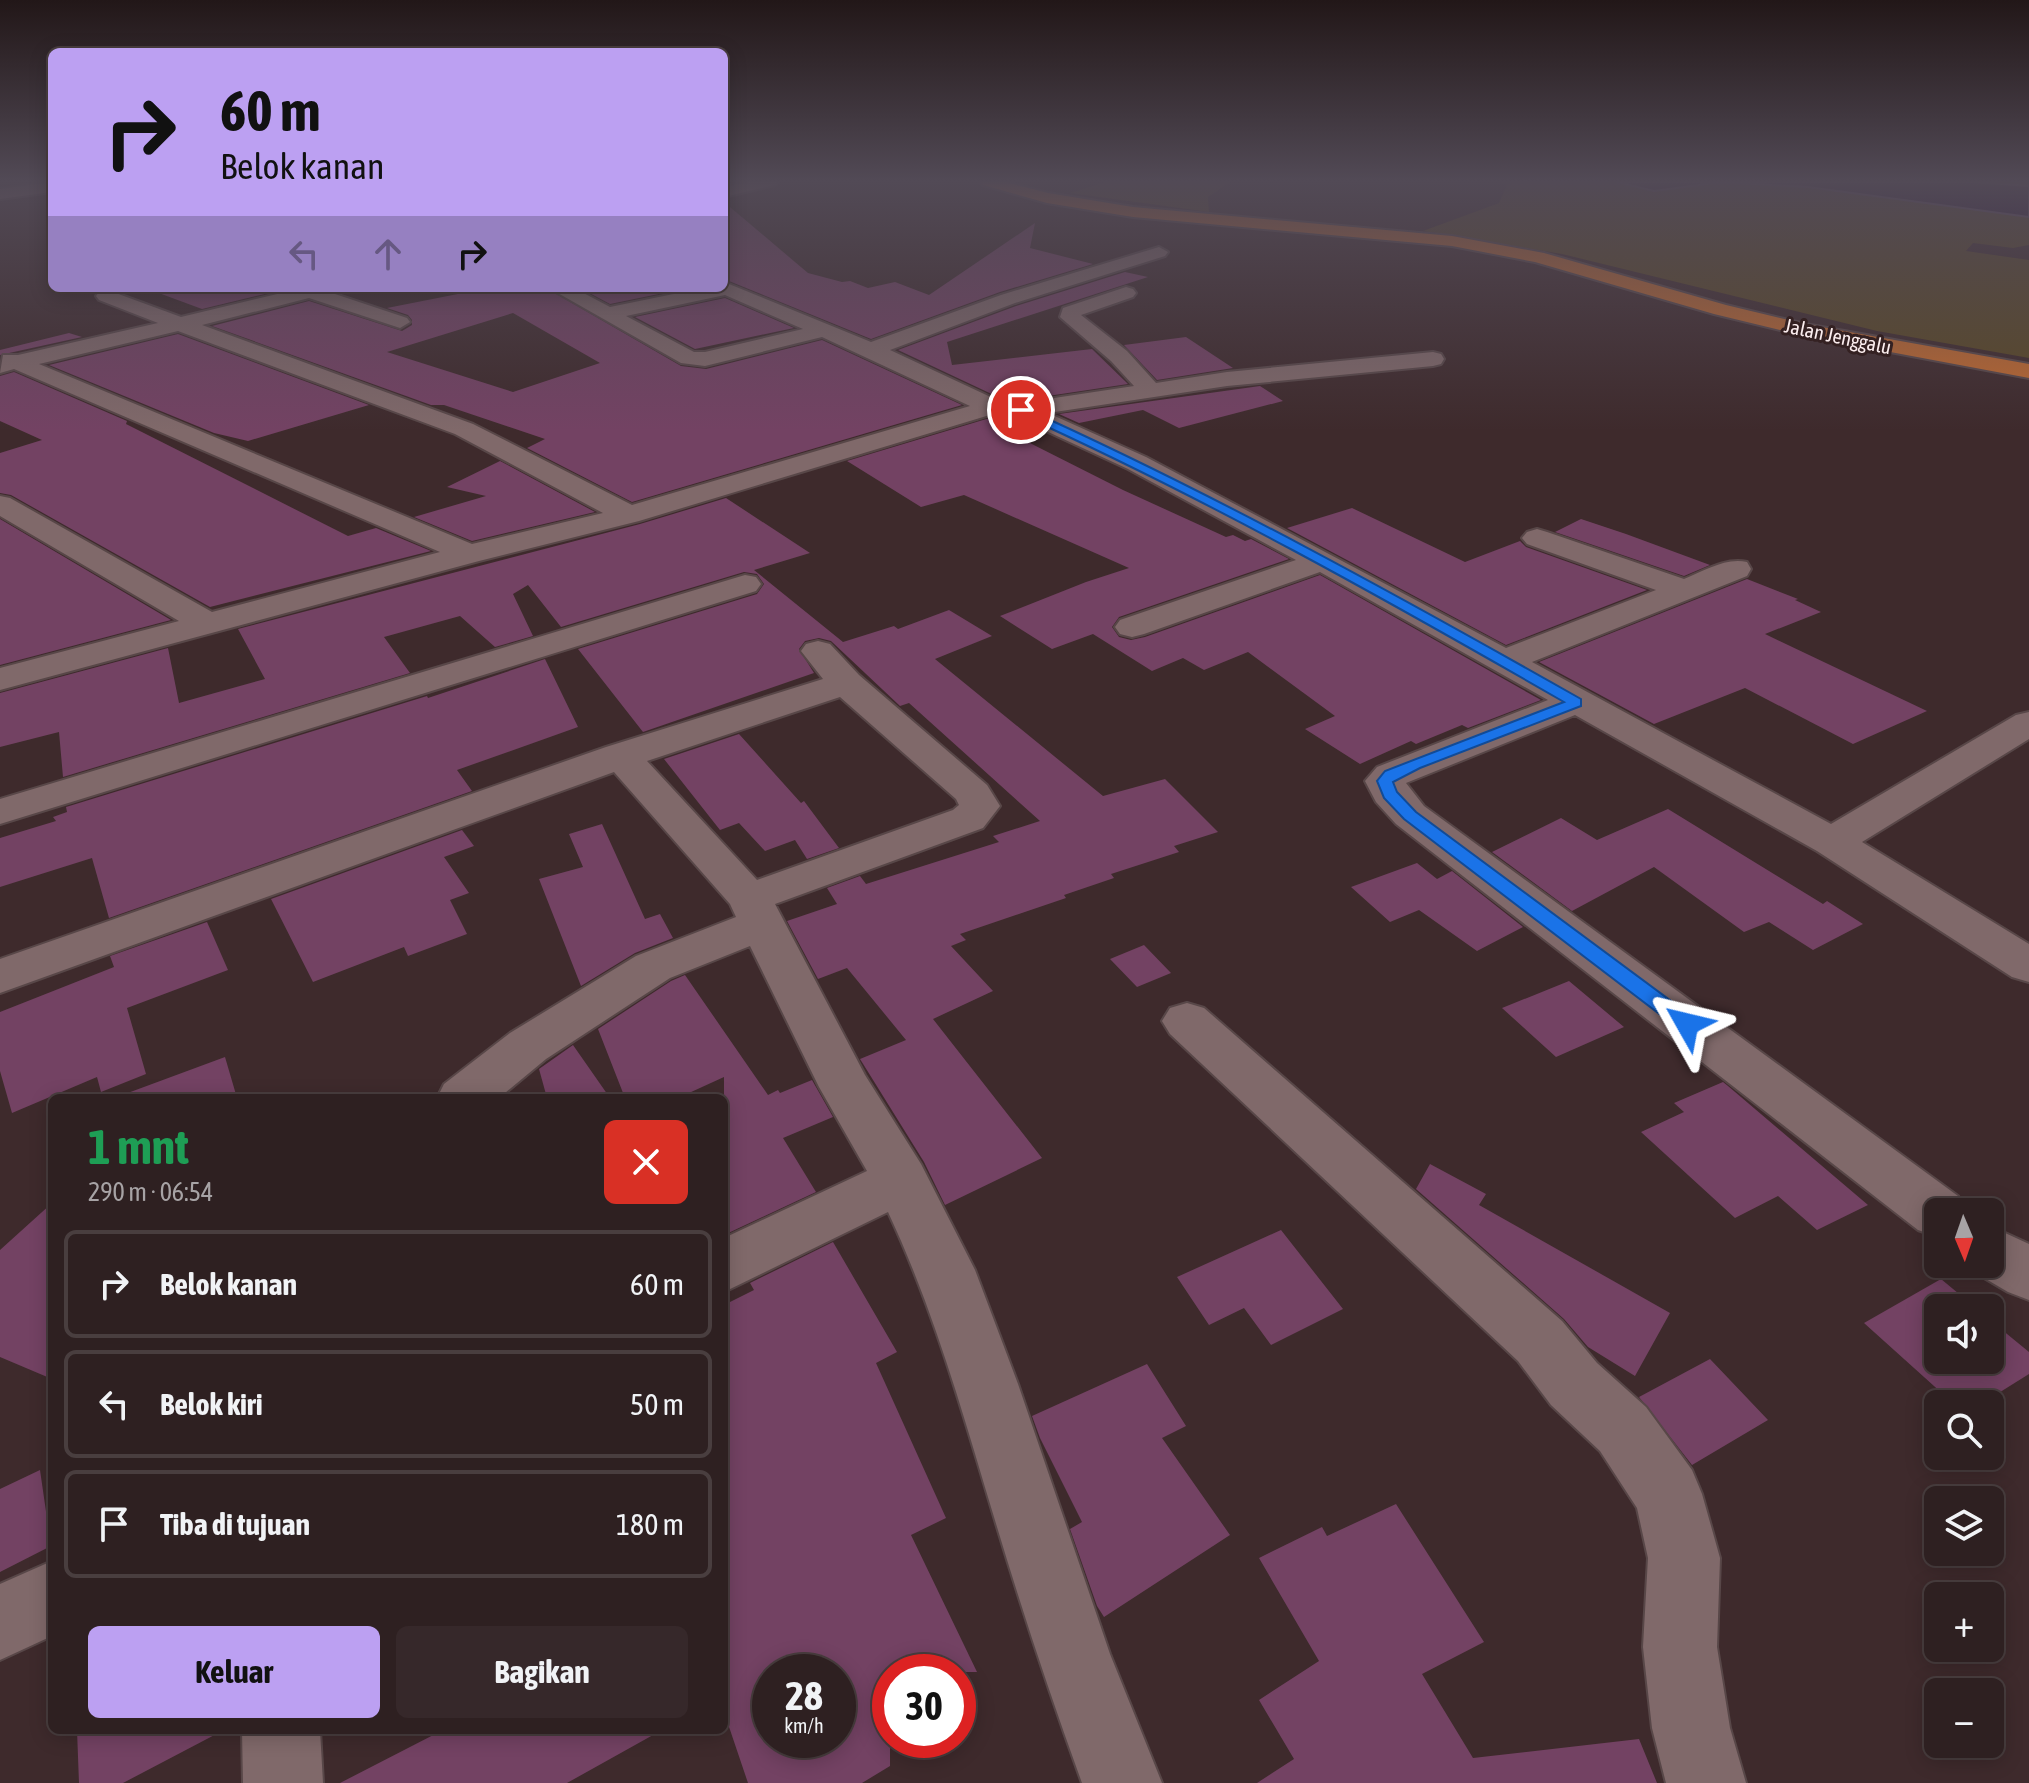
<!DOCTYPE html>
<html lang="id">
<meta charset="utf-8">
<style>
:root{--surface:#2e2021;--page:#36282a;--text:#f1f3f6;--muted:#a7a3a5;--line:#493e3f;--accent:#bca0f2}
body{margin:0;font-family:"Asap Condensed",sans-serif;background:var(--page);color:var(--text);height:100vh;display:flex;flex-direction:column;font-size:30px;white-space:nowrap}
*{box-sizing:border-box;margin:0}
p{font-size:26px;color:var(--muted)}
.icon{flex:none;width:44px;height:44px;fill:none;stroke:currentColor;stroke-width:2;stroke-linecap:round;stroke-linejoin:round}
.map{position:relative;flex:1;overflow:hidden}
.panel{position:absolute;left:48px;top:1094px;width:680px;height:640px;display:flex;flex-direction:column;background:var(--surface);border-radius:12px;box-shadow:0 4px 20px #0003,0 0 0 2px var(--line)}
.panel>*{flex:none}
.hud{position:absolute;left:48px;top:48px;width:680px;height:244px;border-radius:12px;box-shadow:0 4px 20px #0003,0 0 0 2px var(--line);background:#bca0f2;color:#111;overflow:hidden}
.needle{width:52px;rotate:178deg}
.controls{position:absolute;left:1924px;top:1198px;display:grid;gap:16px}
.controls a{display:grid;place-items:center;width:80px;height:80px;border-radius:12px;background:var(--surface);box-shadow:0 4px 20px #0003,0 0 0 2px var(--line);font-size:40px}
.speed{position:absolute;left:752px;top:1654px;display:flex;gap:16px;font-size:40px;font-weight:700;text-align:center}
.speed>*{display:grid;place-content:center;width:104px;height:104px;border-radius:50%;background:var(--surface);box-shadow:0 4px 20px #0003,0 0 0 2px var(--line);line-height:1}
.speed small{font-size:20px;font-weight:400}
.speed .limit{border:12px solid #d22;background:#fff;color:#111}
.pin{position:absolute;display:grid;place-items:center;width:68px;height:68px;color:#fff;margin:-34px;border:4px solid #fff;border-radius:50%;box-shadow:0 2px 8px #0007}
.me{position:absolute;width:88px;margin:-44px;rotate:307deg;stroke-linejoin:round;filter:drop-shadow(0 0 6px #0008)}
.turn{display:flex;align-items:center;gap:28px;height:168px;padding:0 40px;font-size:36px}
.turn .icon{width:104px;height:104px;stroke-width:2.5}
.turn b{display:block;font-size:56px;line-height:68px}
.lanes{display:flex;align-items:center;height:76px;padding:0 40px;background:#0003;justify-content:center;gap:40px;direction:ltr}
.lanes .off{opacity:.35}
.round{display:grid;place-items:center;flex:none;width:84px;height:84px;border-radius:12px;background:var(--page)}
.overview{display:flex;align-items:center;justify-content:space-between;height:136px;padding:0 40px}
h1{font-size:48px;font-weight:700;line-height:60px;color:#1e9e55}
.primary-button{display:flex;gap:16px;margin-top:auto;padding:16px 40px}
.primary-button a{flex:1;height:92px;border-radius:12px;background:var(--accent);color:#111;font-size:32px;font-weight:700;line-height:92px;text-align:center}
.primary-button a+a{background:var(--page);color:var(--text)}
ul{padding:0;list-style:none}
li{display:flex;align-items:center;gap:24px;height:108px;margin:0 16px 12px;padding:0 24px;border:4px solid var(--line);border-radius:12px}
li div{flex:1}
li b{display:block;font-size:30px}
li em{font-style:normal}
.map>svg:first-child{display:block}
.green{fill:#594724}
.water{fill:#220935;stroke:#634d6c;stroke-width:2}
.building{fill:#734263;fill-rule:evenodd}
.lines{fill:none;stroke-linecap:round;stroke-linejoin:round}
.minor-casing{stroke:#584748;stroke-width:4}
.major-casing{stroke:#584748;stroke-width:4}
.minor{fill:#80696a;fill-rule:evenodd}
.major{fill:#bf692f;fill-rule:evenodd}
.route{fill:#1a73e8;stroke:#114b97;stroke-width:2}
.labels{text-anchor:middle;dominant-baseline:central;stroke-width:6;stroke-linejoin:round;paint-order:stroke}
.far-street-label{font-size:20px;fill:#fbedee;stroke:#342122}
</style>
<div class="map">
<svg width="2029" height="1783" viewBox="0 0 2029 1783">
<rect width="100%" height="100%" fill="#3e2a2c"/>
<path class="green" d="M1106 182H1230L1208 197 1209 212 1070 193Z
M1499 182H2029V245L2013 248 1973 243 1966 251 2029 260V358L1877 331 1562 254 1423 231 1499 203 1507 185Z"/>
<path class="water" d="M1617 182H1975L2029 186V217L1808 187 1721 182 1654 191Z"/>
<path class="building" d="M724 202 808 273 842 282 850 281 868 288 895 282 929 295 1035 223 1030 248 1093 264 1000 292 871 339 724 279Z
M1125 272 1148 277 947 342 952 365 1092 349 1128 384 1021 400 998 397 898 350 1016 306Z
M157 288H259L269 293 202 309 156 292Z
M467 288H546L681 366 706 369 822 340 962 405 632 502 527 448 545 439 444 405H431L212 326 309 301 402 331 412 325V320L408 315 387 308 473 291ZM513 313 600 363 513 392 387 352Z
M580 288H688L610 304Z
M725 298 794 328 695 349 635 317Z
M69 333 82 337 0 355V350Z
M178 334 369 405 248 441 214 433 49 365Z
M1186 337 1233 368 1157 380 1124 345Z
M14 372 127 421 126 424 348 536 376 528 431 551 210 607 11 495 0 493V453L42 440 0 421V376Z
M1260 386 1283 401 1179 428 1143 410 1079 423 1059 414Z
M993 417 1015 420 1040 431 1016 436 1123 490 1226 537 1233 535 1245 541 1251 539 1289 559 1119 617 1112 627 1119 637 1131 640 1145 637 1320 575 1541 700 1468 728 1462 725 1416 744 1411 741 1360 764 1305 729 1335 716 1248 652 1204 670 1183 658 1152 671 1093 634 1052 649 1000 616 1086 582 1129 568 964 495 921 507 847 461Z
M500 461 595 512 472 541 414 517 486 496 447 487Z
M726 498 810 553 754 570 843 642 894 626 898 629 949 610 992 636 935 659 1103 796 1165 779 1218 832 1174 846 1179 852 1111 874 1114 878 1064 895 1066 898 960 934 966 940 951 946 993 991 933 1019 1042 1158 945 1205 924 1162 860 1059 906 1040 847 968 818 979 787 921 837 904 827 888 860 876 866 884 999 842 993 836 1040 821 909 703 900 706 831 641 819 638 805 641 799 649 814 673 643 732 578 649 757 594 764 584 757 574 744 572 561 627 528 585 513 594 533 636 495 647 460 616 384 637 410 673 63 777 59 732 0 747V693L168 648 179 703 265 679 238 629 640 524Z
M1352 508 1465 562 1520 541 1526 547 1647 590 1506 645 1287 528Z
M0 519 171 620 0 665Z
M1581 519 1626 534 1710 565 1684 576 1555 532Z
M1747 579 1798 599 1795 600 1821 612 1765 634 1927 711 1853 744 1745 688 1654 724 1539 662Z
M545 659 578 727 457 770 472 791 109 918 92 858 0 887V838L56 821 53 817 67 812 66 807 427 696 428 698Z
M739 734 801 803 804 801 839 848 807 859 795 840 765 851 739 823 720 830 664 759Z
M1668 809 1823 904 1827 901 1863 924 1813 950 1769 922 1744 932 1654 867 1572 911 1492 852 1561 818 1597 840Z
M602 824 645 919 660 914 673 938 635 953 581 986 539 879 583 867 569 834Z
M462 830 474 846 444 857 469 893 450 900 467 934 408 956 404 947 313 982 271 899Z
M1417 863 1437 879 1452 871 1523 927 1477 951 1419 910 1390 922 1351 887Z
M207 922 228 970 127 1008 146 1074 101 1092 97 1077 12 1113 0 1071V1012L114 967 110 956Z
M1144 945 1171 973 1137 987 1110 959Z
M685 975 768 1095 778 1090 780 1093 812 1080 833 1117 783 1138 816 1192 724 1235V1077L678 1098H625L598 1029 671 981Z
M1569 981 1624 1027 1556 1057 1502 1008Z
M573 1045 610 1098H547L539 1069Z
M225 1057 237 1098H125V1094Z
M1723 1082 1728 1086 1868 1205 1817 1230 1778 1196 1735 1218 1641 1132 1684 1112 1674 1103Z
M1430 1164 1486 1194 1479 1205 1670 1313 1635 1376 1588 1347 1564 1319 1416 1189Z
M52 1203V1379L0 1357V1250Z
M1281 1230 1343 1309 1271 1345 1244 1308 1209 1325 1177 1277Z
M833 1242 897 1352 876 1363 946 1518 911 1535 977 1672H890V1766L862 1783H748L724 1712V1305L754 1290 750 1283ZM770 1672H838V1740H770Z
M1941 1279 1976 1308H1938V1360H1990V1320L2029 1352V1374L1981 1404H1954L1864 1323Z
M1710 1359 1768 1420 1692 1465 1639 1397Z
M1147 1364 1186 1426 1162 1438 1230 1535 1104 1617 1097 1606 1070 1529 1082 1522 1040 1438 1032 1416Z
M40 1470 51 1546 0 1572V1489Z
M1396 1504 1484 1642 1422 1674 1473 1758 1639 1739 1657 1783H1257L1294 1759 1259 1700 1319 1661 1259 1558 1322 1527 1327 1536Z
M77 1730H224L123 1783H79Z
M443 1730H662L567 1783H340Z"/>
<g class="lines">
<g class="minor-casing">
<path id="minor" d="M52 182V192L0 199V189Z
M749 182H778L775 185 724 197V187Z
M1159 247 1168 252 1165 256 1015 303 890 350 997 400 1021 403 1134 386 1111 361 1060 317 1063 308 1126 287 1133 289 1136 293 1133 297 1081 315 1127 351 1156 383 1227 372 1433 352 1441 354 1444 359 1441 364 1433 366 1227 386 1048 413 1146 457 1506 648 1656 590 1527 544 1522 538 1527 532 1537 529 1547 532 1684 579C1704 571 1726 557 1747 562L1751 569 1747 576 1532 662 1831 824 2016 715 2029 712V739L1862 842 2029 944V982L2012 977 1817 851 1575 715 1406 783 1424 806 1958 1196 1966 1212H1938V1237L1918 1230 1396 824 1376 802 1365 781 1377 767 1548 700 1320 572 1144 634 1132 637 1120 634 1115 627 1120 620 1296 560 1128 469 1016 417 993 414 639 521 479 561 0 690V668L179 621 0 516V496L10 498 212 612 440 552 14 369 0 373 3 355H18L158 323 99 300 96 296 99 292H113L181 317 290 291 288 288H337L332 293 407 318 410 322 400 328 309 298 202 325 473 424 632 505 970 406 822 337 705 366 681 363 549 288H574L610 307 703 288H724V282L871 342 1001 295ZM725 295 803 329 705 352H694L626 316ZM178 331 455 434 603 513 472 544 39 364Z
M745 575 756 577 761 584 756 591 0 824V799Z
M818 641 830 644 859 675 987 785 1000 806 983 828 775 904 865 1075 921 1164 975 1270 1018 1384 1110 1654 1162 1783H1082C1050 1695 1021 1607 994 1517 963 1414 934 1310 888 1212L724 1292V1238L867 1171 819 1087 750 946 670 978 546 1059 499 1098H437L444 1084 510 1033 636 956 736 917 730 904 614 772 0 993V959L606 747 823 679 801 651 806 644ZM840 697 956 799 959 805 953 810 757 880 647 761Z
M1187 1003 1204 1008 1562 1321 1597 1363 1646 1407 1692 1470 1702 1494 1720 1558 1717 1647 1730 1728 1746 1783H1666L1652 1728 1643 1647 1648 1558 1637 1508 1600 1451 1551 1405 1518 1361 1170 1034 1162 1021 1170 1008Z
M1990 1226 2029 1244V1300L2008 1292 1969 1269 1967 1264H1990Z
M52 1561V1636L0 1660V1584Z
M242 1730H320L323 1783H243Z"/>
</g>
<g class="major-casing">
<path id="major" d="M981 182H1005L1048 193 1133 207 1452 236 1544 253 1726 305 1805 324 2029 364V378L1805 336 1714 314 1535 262 1452 246 1133 217 1047 203 983 185Z"/>
</g>
<use href="#minor" class="minor"/>
<use href="#major" class="major"/>
</g>
<linearGradient id="sky" x2="0" y2="1"><stop stop-color="#221718"/><stop offset="0.42" stop-color="#524a56"/><stop offset="1" stop-color="#524a56" stop-opacity="0"/></linearGradient>
<rect width="2029" height="431" fill="url(#sky)"/>
<path class="route" d="M1017 408H1024C1215 494 1399 596 1581 699V706L1420 768 1393 782 1397 792 1416 812 1694 1018 1697 1024 1694 1029H1679L1404 819 1384 798 1377 781 1385 771 1564 702C1385 599 1205 498 1017 413Z"/>
<g class="labels">
<g class="far-street-label">
<text transform="translate(1838 336) rotate(12)">Jalan Jenggalu</text>
</g>
</g>
</svg>
<div class="controls">
<a><svg class="needle" viewBox="-14 -14 28 28"><path d="M0-13l5 13h-10z" fill="#e53935"/><path d="M0 13l5-13h-10z" fill="#a7a3a5"/></svg></a>
<a><svg class="icon" aria-label="sound" viewBox="0 0 24 24"><path d="M4 9h4l5-4v14l-5-4H4zM17 9q2 3 0 6"/></svg></a>
<a><svg class="icon" aria-label="search" viewBox="0 0 24 24"><circle cx="10" cy="10" r="6"/><path d="M15 15l6 6"/></svg></a>
<a><svg class="icon" aria-label="layers" viewBox="0 0 24 24"><path d="M12 4l9 5-9 5-9-5zM3 14l9 5 9-5"/></svg></a>
<a>+</a>
<a>−</a>
</div>
<div class="speed"><div>28<small>km/h</small></div><div class="limit">30</div></div>
<div class="pin" style="left:1021px;top:410px;background:#d93025"><svg class="icon" aria-label="arrive" viewBox="0 0 24 24"><path d="M6 21V4h12l-3 4 3 4H6"/></svg></div>
<svg class="me" style="left:1687px;top:1024px" viewBox="-20 -20 40 40"><path d="M0-17L14 15 0 8-14 15z" fill="#1a73e8" stroke="#fff" stroke-width="4"/></svg>
<div class="hud">
<div class="turn"><svg class="icon" aria-label="right" viewBox="0 0 24 24"><path d="M7 20v-9h11M14 6l5 5-5 5"/></svg><div><b>60 m</b>Belok kanan</div></div>
<div class="lanes"><svg class="icon off" aria-label="left" viewBox="0 0 24 24"><path d="M17 20v-9H6M10 6l-5 5 5 5"/></svg><svg class="icon off" aria-label="ahead" viewBox="0 0 24 24"><path d="M12 20V5M6 11l6-6 6 6"/></svg><svg class="icon" aria-label="right" viewBox="0 0 24 24"><path d="M7 20v-9h11M14 6l5 5-5 5"/></svg></div>
</div>
<section class="panel">
<div class="overview"><div><h1>1 mnt</h1><p>290 m · 06:54</p></div><a class="round" style="background:#d93025;color:#fff"><svg class="icon" aria-label="close" viewBox="0 0 24 24"><path d="M6 6l12 12M18 6L6 18"/></svg></a></div>
<ul>
<li><svg class="icon" aria-label="right" viewBox="0 0 24 24"><path d="M7 20v-9h11M14 6l5 5-5 5"/></svg><div><b>Belok kanan</b></div><em>60 m</em></li>
<li><svg class="icon" aria-label="left" viewBox="0 0 24 24"><path d="M17 20v-9H6M10 6l-5 5 5 5"/></svg><div><b>Belok kiri</b></div><em>50 m</em></li>
<li><svg class="icon" aria-label="arrive" viewBox="0 0 24 24"><path d="M6 21V4h12l-3 4 3 4H6"/></svg><div><b>Tiba di tujuan</b></div><em>180 m</em></li>
</ul>
<div class="primary-button"><a>Keluar</a><a>Bagikan</a></div>
</section>
</div>
